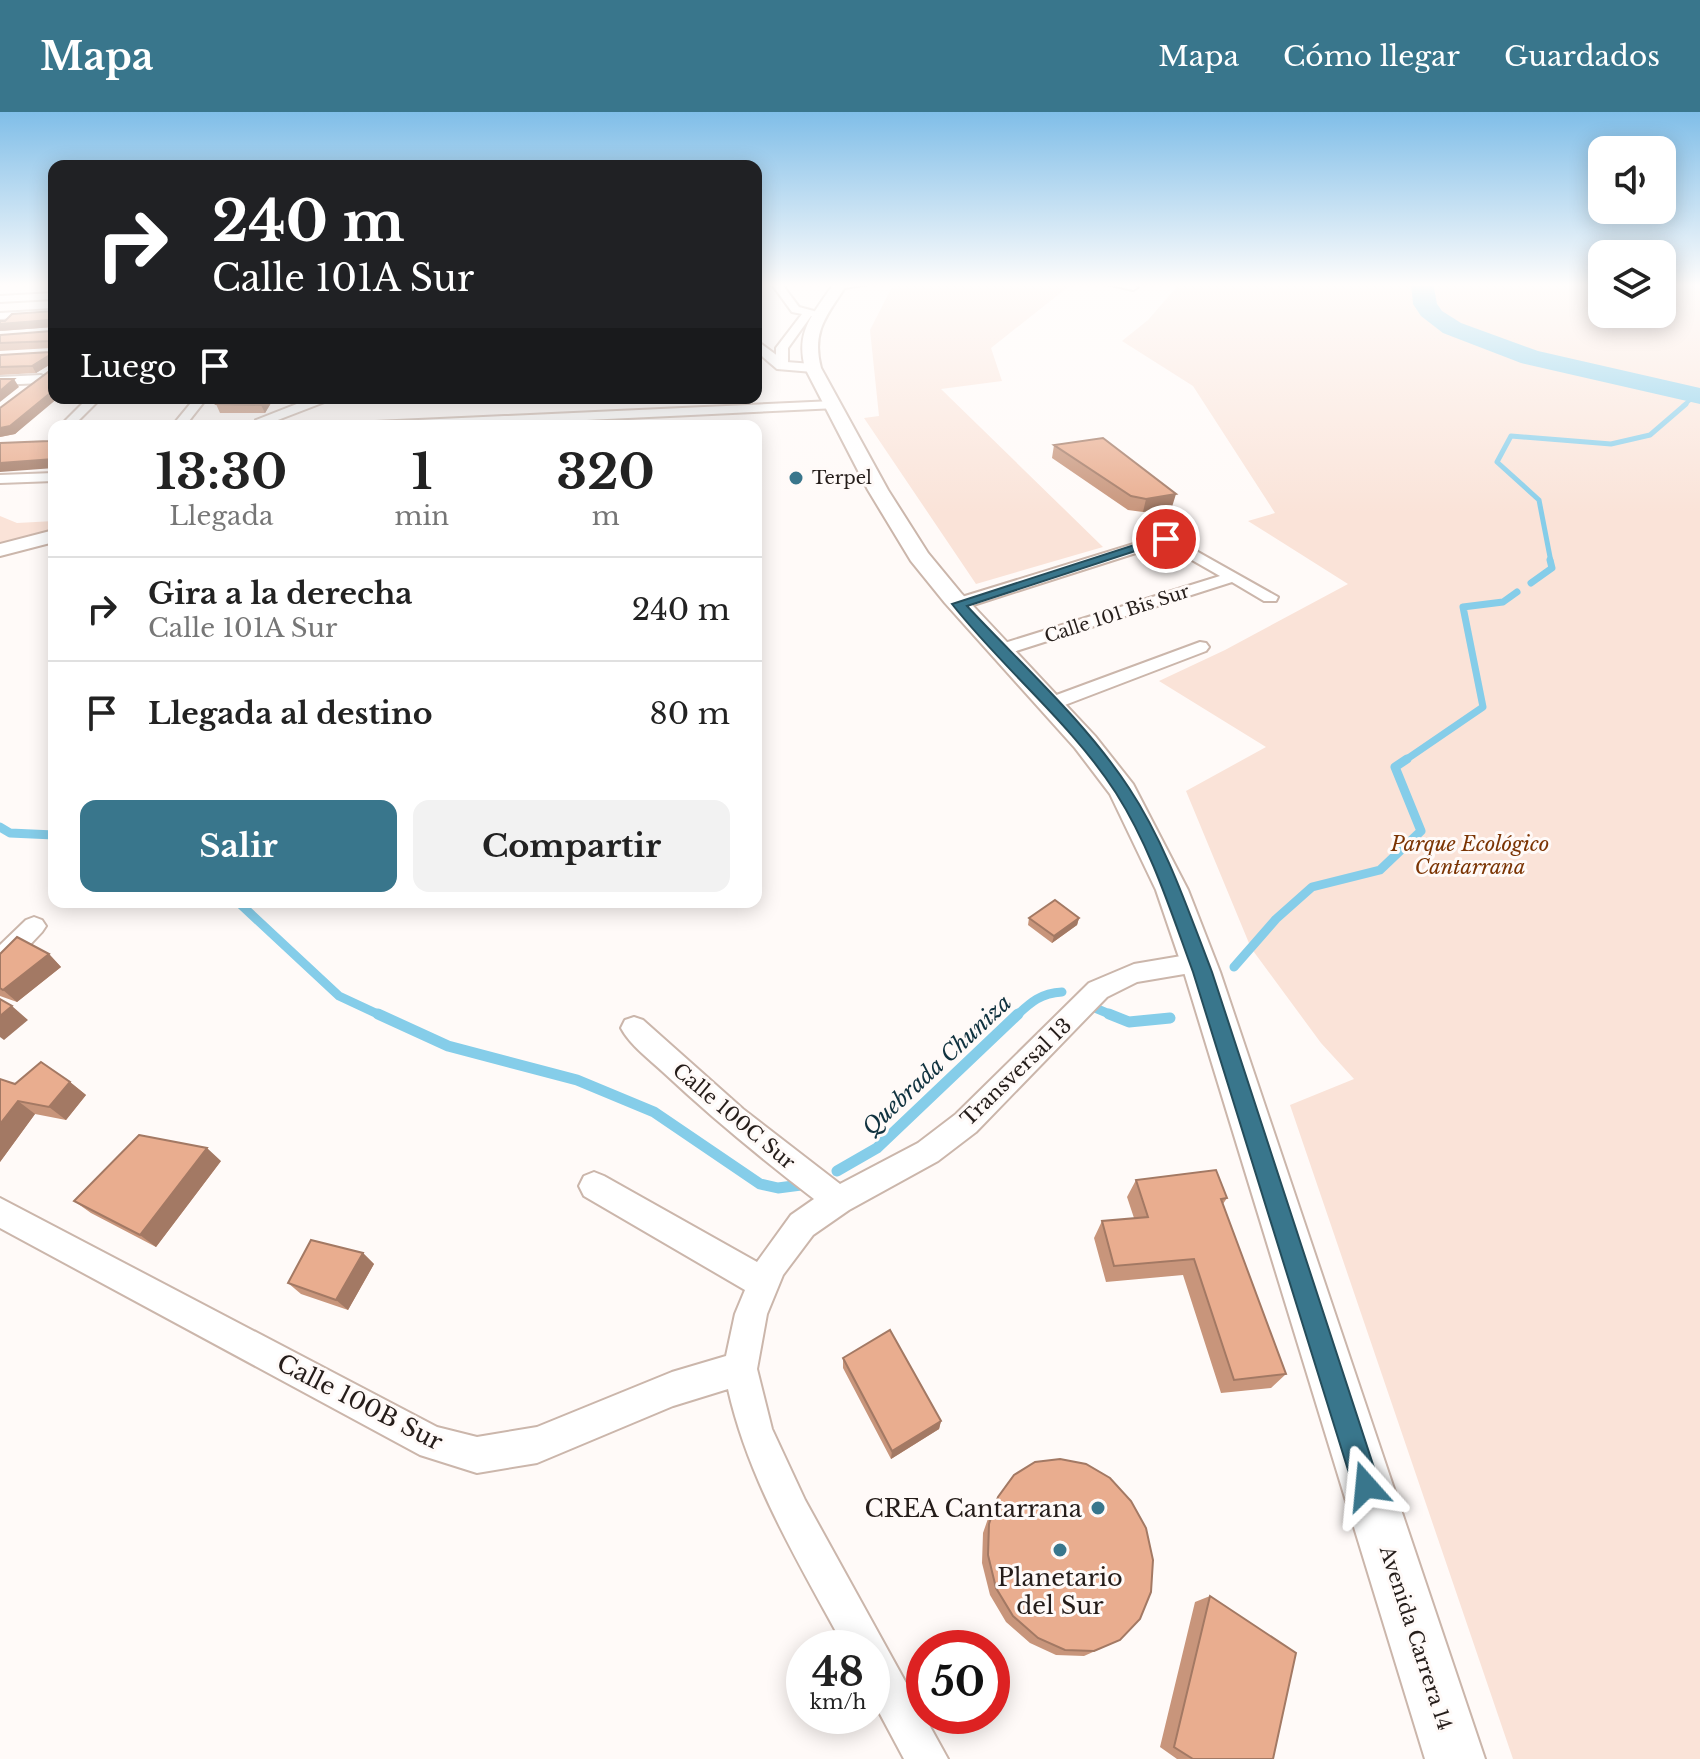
<!DOCTYPE html>
<html lang="es">
<meta charset="utf-8">
<style>
:root{--surface:#fff;--page:#f2f2f2;--text:#222;--muted:#767676;--line:#e0e0e0;--accent:#39768c}
body{margin:0;font-family:"Libre Baskerville",serif;background:var(--page);color:var(--text);height:100vh;display:flex;flex-direction:column;font-size:30px;white-space:nowrap}
*{box-sizing:border-box;margin:0}
p{font-size:26px;color:var(--muted)}
.icon{flex:none;width:44px;height:44px;fill:none;stroke:currentColor;stroke-width:2;stroke-linecap:round;stroke-linejoin:round}
.map{position:relative;flex:1;overflow:hidden}
.details{position:absolute;left:48px;top:308px;width:714px;height:488px;display:flex;flex-direction:column;background:var(--surface);border-radius:16px;box-shadow:0 4px 20px #0003}
.details>*{flex:none}
.hud{position:absolute;left:48px;top:48px;width:714px;height:244px;border-radius:16px;box-shadow:0 4px 20px #0003;background:#202124;color:#fff;overflow:hidden}
.tools{position:absolute;left:1588px;top:24px;display:grid;gap:16px}
.tools a{display:grid;place-items:center;width:88px;height:88px;border-radius:16px;background:var(--surface);box-shadow:0 4px 20px #0003;font-size:40px}
.speed{position:absolute;left:786px;top:1518px;display:flex;gap:16px;font-size:40px;font-weight:700;text-align:center}
.speed>*{display:grid;place-content:center;width:104px;height:104px;border-radius:50%;background:var(--surface);box-shadow:0 4px 20px #0003;line-height:1}
.speed small{font-size:20px;font-weight:400}
.speed .limit{border:12px solid #d22;background:#fff;color:#111}
.pin{position:absolute;display:grid;place-items:center;width:68px;height:68px;color:#fff;margin:-34px;border:4px solid #fff;border-radius:50%;box-shadow:0 2px 8px #0007}
.me{position:absolute;width:88px;margin:-44px;rotate:342deg;stroke-linejoin:round;filter:drop-shadow(0 0 6px #0008)}
.turn{display:flex;align-items:center;gap:28px;height:168px;padding:0 32px;font-size:36px}
.turn .icon{width:104px;height:104px;stroke-width:2.5}
.turn b{display:block;font-size:56px;line-height:68px}
.then{display:flex;align-items:center;height:76px;padding:0 32px;background:#0003;gap:16px;font-size:30px}
.eta{display:flex;justify-content:space-evenly;align-items:center;height:136px;text-align:center}
.eta b{font-size:48px;font-weight:700;line-height:56px}
.primary-button{display:flex;gap:16px;margin-top:auto;padding:16px 32px}
.primary-button a{flex:1;height:92px;border-radius:16px;background:var(--accent);color:#fff;font-size:32px;font-weight:700;line-height:92px;text-align:center}
.primary-button a+a{background:var(--page);color:var(--text)}
ul{padding:0;list-style:none}
li{display:flex;align-items:center;gap:24px;height:104px;padding:0 32px;border-top:2px solid var(--line)}
li div{flex:1}
li b{display:block;font-size:30px}
li em{font-style:normal}
header{display:flex;align-items:center;gap:48px;box-sizing:border-box;height:112px;padding:0 40px;background:var(--accent);color:#fff}
header strong{font-size:38px}
nav{display:flex;gap:44px;margin-inline-start:auto;font-size:28px}
.map>svg:first-child{display:block}
.green{fill:#fae3d8}
.lines{fill:none;stroke-linecap:round;stroke-linejoin:round}
.stream-far4{stroke:#85cde9;stroke-width:4}
.stream-far3{stroke:#85cde9;stroke-width:5}
.stream-far2{stroke:#85cde9;stroke-width:7}
.stream-far1{stroke:#85cde9;stroke-width:9}
.stream{stroke:#85cde9;stroke-width:11}
.river{fill:#85cde9;fill-rule:evenodd}
.minor-casing{stroke:#cbb6ab;stroke-width:4}
.tertiary-casing{stroke:#cbb6ab;stroke-width:4}
.secondary-casing{stroke:#cbb6ab;stroke-width:4}
.minor{fill:#fff;fill-rule:evenodd}
.tertiary{fill:#fff;fill-rule:evenodd}
.secondary{fill:#fff;fill-rule:evenodd}
.wall{fill:#c8957b}
.shaded-wall{fill:#a37964}
.building{fill:#e9ad8f;stroke:#a37964;stroke-width:2}
.route{fill:#39768c;stroke:#254d5b;stroke-width:2}
.poi-dot{fill:#39768c;stroke:#fffaf8;stroke-width:3}
.labels{text-anchor:middle;dominant-baseline:central;stroke-width:6;stroke-linejoin:round;paint-order:stroke}
.far-poi-label{font-size:18px;fill:#251d1a;stroke:#fffaf8;text-anchor:start}
.far-street-label{font-size:18px;fill:#251d1a;stroke:#fffaf8}
.park-label{font-size:20px;font-style:italic;fill:#7b3403;stroke:#fffaf8}
.street-label{font-size:20px;fill:#251d1a;stroke:#fffaf8}
.water-label{font-size:22px;font-style:italic;fill:#10323f;stroke:#fffaf8}
.near-street-label{font-size:24px;fill:#251d1a;stroke:#fffaf8}
.near-poi-label{font-size:24px;fill:#251d1a;stroke:#fffaf8;text-anchor:end}
</style>
<header>
<strong>Mapa</strong>
<nav><a>Mapa</a><a>Cómo llegar</a><a>Guardados</a></nav>
</header>
<div class="map">
<svg width="1700" height="1647" viewBox="0 0 1700 1647">
<rect width="100%" height="100%" fill="#fffaf8"/>
<path class="green" d="M908 171H1073L991 236 1002 269 941 277 1103 435 976 472 864 306 879 304 870 218 893 173Z
M1180 171H1602V202H1662V171H1700V1647H1513L1290 993 1354 967 1321 931 1251 836 1186 679 1266 635 1159 569 1225 538 1348 472 1248 409 1275 401 1193 274 1122 229 1148 208Z
M0 404 17 411 54 409V418L0 431Z"/>
<g class="lines">
<path class="stream-far4" d="M1683 294 1696 283"/>
<path class="stream-far3" d="M1551 450 1539 388 1497 350 1511 324 1611 332 1650 323 1686 292"/>
<path class="stream-far2" d="M1531 471 1552 456 1550 448
M1404 649 1483 595 1463 495 1503 490 1517 480"/>
<path class="stream-far1" d="M0 715 10 721 54 723
M238 790 339 884 382 904
M1234 855 1276 807 1312 775 1380 758 1421 719 1395 655 1407 647
M1095 896 1114 904
M1016 904C1031 890 1041 881 1062 880"/>
<path class="stream" d="M378 902 448 934 577 968 654 1000 760 1072 778 1076 801 1073
M1109 902 1129 910 1170 906
M837 1059 877 1036 1018 902"/>
<path class="river" d="M1411 171H1433L1437 192 1442 199 1461 211 1538 239 1700 276V292L1521 251 1443 221 1421 204 1413 192Z"/>
<g class="minor-casing">
<path id="minor" d="M771 171H781L799 195 825 202 820 205 811 204 788 236V254L782 257 776 254V236L802 202 792 200Z
M874 171 839 177 834 174 838 171Z
M1102 171H1128L1138 175 1133 178Z
M54 181V187L0 190V184Z
M54 198V204L0 207V201Z
M0 265 41 263 47 267 41 271 0 273Z
M88 286H101L73 314H60Z
M195 286H207L185 314H172Z
M833 289 837 290V296L458 314H369L375 310Z
M54 361V369L0 371V363Z
M1166 422 1278 485 1276 489H1264L1232 470 1007 542 1001 543 992 538 995 534 1220 464 1164 432 964 496H952L950 492 952 488Z
M1200 530 1206 531 1209 535 1206 539 1057 596H1043L1041 592 1043 588Z
M34 805 42 808 46 814 42 820 9 855 0 857V833L26 808Z
M1199 841 1208 844 1211 851 1208 858 1137 870 1107 885 976 1020 938 1049 849 1098 813 1123 783 1163 767 1202 757 1257 772 1317 805 1388 948 1647H904L872 1587V1536H845C800 1453 749 1370 728 1277L673 1294 537 1351 477 1361 420 1343 0 1116V1086L437 1315 477 1325 537 1315 672 1260 726 1244 735 1202 745 1178 584 1084 579 1074 584 1064 594 1060 604 1064 757 1150 791 1103 814 1087C762 1047 711 1005 663 960 649 947 630 933 621 916L625 908 634 905 643 908 743 997 840 1072 918 1031 956 1002 1089 871 1134 852Z"/>
</g>
<g class="tertiary-casing">
<path id="tertiary" d="M756 228 786 250 813 252 820 256 813 260 777 257 756 239Z
M312 286H335L270 311H258L256 308Z
M54 418V430L0 444V432Z"/>
</g>
<g class="secondary-casing">
<path id="secondary" d="M834 171H848C828 202 811 218 821 256L888 378 928 441 961 481 1095 624 1133 672 1188 778 1220 860 1485 1647H1425L1184 860 1156 778 1110 682 1075 636 945 491 911 449 868 378 805 256C795 218 814 202 834 171Z"/>
</g>
<use href="#minor" class="minor"/>
<use href="#tertiary" class="tertiary"/>
<use href="#secondary" class="secondary"/>
</g>
<path class="wall" d="M54 199V286L15 322 0 325V296L52 257 51 252 36 261 0 263V243L50 240 51 236 0 239V223L52 219 53 215 0 219Z
M274 286 265 301H220L216 292Z
M1054 333 1172 395 1143 400 1128 398 1052 346Z
M1029 806H1079L1077 813 1052 831 1028 813Z
M0 842H49L61 855 17 890 0 884Z
M70 970 86 983 66 1008 35 1002 0 1050 15 972Z
M221 1049 156 1135 91 1101 74 1089Z
M1136 1068 1227 1086 1223 1092 1286 1262 1271 1276 1221 1281 1183 1163 1106 1170 1094 1126 1102 1109 1134 1106 1127 1085Z
M363 1141 374 1152 348 1198 301 1182 288 1171Z
M843 1246 941 1309 939 1317 891 1347 843 1256Z
M998 1385 1120 1528 1084 1544 1056 1543 1030 1531 1006 1510 990 1483 982 1451 983 1421 992 1395Z
M1210 1484 1273 1647H1177L1160 1635 1195 1490Z"/>
<path class="shaded-wall" d="M50 208 54 215 0 219V212Z
M50 243 54 250 36 261 32 254Z
M14 267 19 275 0 290V279Z
M54 278V286H58L15 322 0 325V316Z
M265 286H274L265 301 261 293Z
M54 347V356L0 360V351Z
M1176 382 1172 395 1143 400 1146 387Z
M1079 806 1077 813 1052 831 1054 824Z
M49 842 61 855 17 890 3 878Z
M12 894 28 908 4 928 0 925V904Z
M70 970 86 983 66 1008 49 995Z
M18 989 35 1002 0 1050V1012Z
M207 1036 221 1049 156 1135 140 1123Z
M363 1141 374 1152 348 1198 336 1188Z
M941 1309 939 1317 891 1347 892 1339Z"/>
<path class="building" d="M54 199V278L10 314 0 316V296L52 257 50 243 32 254 0 255V243L50 240 52 229 0 231V223L52 219 53 211 50 208 0 212V209H5L12 202Z
M0 267H14L0 279Z
M219 286H265L261 293 216 292Z
M52 324H54V347L0 351V331L49 329Z
M1103 326 1176 382 1146 387 1131 384 1054 333Z
M1055 788 1079 806 1054 824 1029 806Z
M17 825 49 842 3 878 0 876V842Z
M0 887 12 894 0 904Z
M41 950 70 970 49 995 18 989 0 1012V967L15 972Z
M139 1023 207 1036 140 1123 74 1089Z
M1216 1058 1227 1086 1221 1087 1286 1262 1234 1268 1194 1147 1114 1154 1102 1109 1148 1105 1136 1068Z
M311 1128 363 1141 336 1188 288 1171Z
M890 1218 941 1309 892 1339 843 1246Z
M1060 1347 1086 1352 1110 1366 1131 1389 1146 1416 1153 1448 1151 1480 1140 1507 1120 1528 1094 1539 1065 1538 1038 1526 1013 1504 996 1476 988 1443 989 1412 998 1385 1014 1363 1035 1350Z
M1210 1484 1296 1541 1273 1647H1193L1174 1635Z"/>
<linearGradient id="sky" x2="0" y2="1"><stop stop-color="#80bee8"/><stop offset="0.43" stop-color="#fffdfc"/><stop offset="1" stop-color="#fffdfc" stop-opacity="0"/></linearGradient>
<rect width="1700" height="402" fill="url(#sky)"/>
<path class="route" d="M1162 424 1172 427 967 494C1021 552 1085 609 1129 676 1166 732 1188 798 1212 860L1380 1374 1376 1383 1366 1387 1357 1383 1353 1374 1193 860C1171 800 1151 736 1116 681 1071 611 1003 557 952 492Z"/>
<g class="poi-dot">
<circle cx="796" cy="366" r="8"/>
<circle cx="1098" cy="1396" r="8"/>
<circle cx="1060" cy="1438" r="8"/>
</g>
<g class="labels">
<g class="far-poi-label">
<text x="812" y="366">Terpel</text>
</g>
<g class="far-street-label">
<text transform="translate(1117 502) rotate(-18)">Calle 101 Bis Sur</text>
</g>
<g class="park-label">
<text x="1470" y="732">Parque Ecológico<tspan x="1470" dy="23">Cantarrana</tspan></text>
</g>
<g class="street-label">
<text transform="translate(1016 960) rotate(-44)">Transversal 13</text>
<text transform="translate(734 1004) rotate(40)">Calle 100C Sur</text>
<text transform="translate(1416 1526) rotate(72)">Avenida Carrera 14</text>
</g>
<g class="water-label">
<text transform="translate(937 953) rotate(-43)">Quebrada Chuniza</text>
</g>
<g class="near-street-label">
<text transform="translate(360 1290) rotate(27)">Calle 100B Sur</text>
</g>
<g class="near-poi-label">
<text x="1082" y="1396">CREA Cantarrana</text>
<text x="1060" y="1465" text-anchor="middle">Planetario<tspan x="1060" dy="28">del Sur</tspan></text>
</g>
</g>
</svg>
<div class="tools">
<a><svg class="icon" aria-label="sound" viewBox="0 0 24 24"><path d="M4 9h4l5-4v14l-5-4H4zM17 9q2 3 0 6"/></svg></a>
<a><svg class="icon" aria-label="layers" viewBox="0 0 24 24"><path d="M12 4l9 5-9 5-9-5zM3 14l9 5 9-5"/></svg></a>
</div>
<div class="speed"><div>48<small>km/h</small></div><div class="limit">50</div></div>
<div class="pin" style="left:1166px;top:427px;background:#d93025"><svg class="icon" aria-label="arrive" viewBox="0 0 24 24"><path d="M6 21V4h12l-3 4 3 4H6"/></svg></div>
<svg class="me" style="left:1366px;top:1374px" viewBox="-20 -20 40 40"><path d="M0-17L14 15 0 8-14 15z" fill="#39768c" stroke="#fff" stroke-width="4"/></svg>
<div class="hud">
<div class="turn"><svg class="icon" aria-label="right" viewBox="0 0 24 24"><path d="M7 20v-9h11M14 6l5 5-5 5"/></svg><div><b>240 m</b>Calle 101A Sur</div></div>
<div class="then">Luego<svg class="icon" aria-label="arrive" viewBox="0 0 24 24"><path d="M6 21V4h12l-3 4 3 4H6"/></svg></div>
</div>
<section class="details">
<div class="eta">
<div><b>13:30</b><p>Llegada</p></div>
<div><b>1</b><p>min</p></div>
<div><b>320</b><p>m</p></div>
</div>
<ul>
<li><svg class="icon" aria-label="right" viewBox="0 0 24 24"><path d="M7 20v-9h11M14 6l5 5-5 5"/></svg><div><b>Gira a la derecha</b><p>Calle 101A Sur</p></div><em>240 m</em></li>
<li><svg class="icon" aria-label="arrive" viewBox="0 0 24 24"><path d="M6 21V4h12l-3 4 3 4H6"/></svg><div><b>Llegada al destino</b></div><em>80 m</em></li>
</ul>
<div class="primary-button"><a>Salir</a><a>Compartir</a></div>
</section>
</div>
